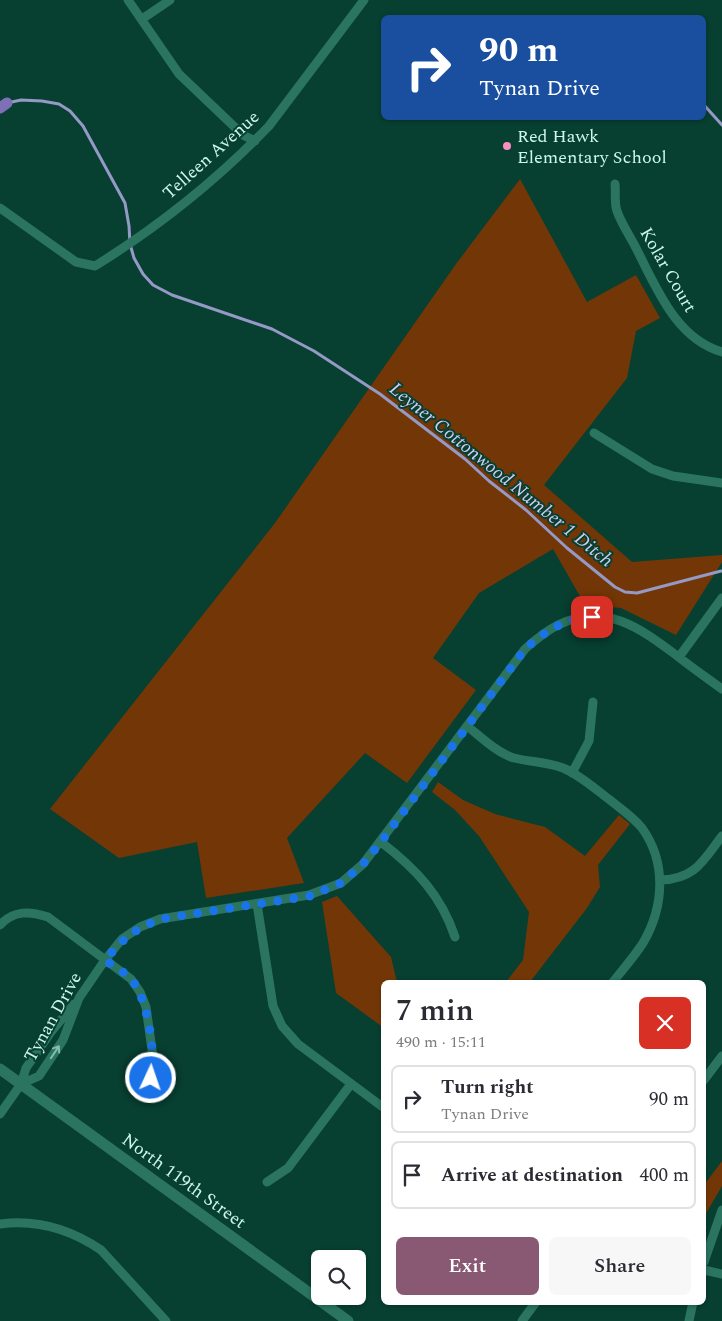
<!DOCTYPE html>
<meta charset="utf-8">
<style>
:root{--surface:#fff;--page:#f7f7f7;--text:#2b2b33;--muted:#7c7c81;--line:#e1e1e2;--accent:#895873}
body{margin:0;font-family:Spectral,serif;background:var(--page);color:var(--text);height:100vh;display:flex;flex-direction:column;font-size:19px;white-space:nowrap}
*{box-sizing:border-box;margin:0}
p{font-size:16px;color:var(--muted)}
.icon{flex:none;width:28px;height:28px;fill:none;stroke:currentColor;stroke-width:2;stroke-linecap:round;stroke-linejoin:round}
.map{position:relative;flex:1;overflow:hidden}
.side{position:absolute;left:381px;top:980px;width:325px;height:325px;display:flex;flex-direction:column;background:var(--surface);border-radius:8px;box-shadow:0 1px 4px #0004}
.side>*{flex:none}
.hud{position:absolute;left:381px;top:15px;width:325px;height:105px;border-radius:8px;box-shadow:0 1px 4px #0004;background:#1a4fa0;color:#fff;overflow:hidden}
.controls{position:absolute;left:311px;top:1250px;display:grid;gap:10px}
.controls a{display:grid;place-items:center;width:55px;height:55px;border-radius:8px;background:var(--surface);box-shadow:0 1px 4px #0004;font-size:25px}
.pin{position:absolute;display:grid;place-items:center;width:42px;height:42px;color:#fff;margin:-21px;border-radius:10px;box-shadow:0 2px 8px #0006}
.me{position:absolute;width:55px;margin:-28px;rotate:3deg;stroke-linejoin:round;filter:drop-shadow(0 0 4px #0008)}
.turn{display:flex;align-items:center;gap:18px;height:105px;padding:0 15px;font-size:22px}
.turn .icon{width:65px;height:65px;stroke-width:2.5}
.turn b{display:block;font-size:35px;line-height:42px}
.round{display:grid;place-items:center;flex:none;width:52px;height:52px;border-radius:8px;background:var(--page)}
.head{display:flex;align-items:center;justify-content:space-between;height:85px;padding:0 15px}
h1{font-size:30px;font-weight:600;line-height:38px}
.cta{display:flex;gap:10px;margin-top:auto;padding:10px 15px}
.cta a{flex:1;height:58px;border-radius:8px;background:var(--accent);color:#fff;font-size:20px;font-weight:600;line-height:58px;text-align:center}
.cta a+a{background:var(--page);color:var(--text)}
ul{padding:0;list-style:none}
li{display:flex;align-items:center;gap:15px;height:68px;margin:0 10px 8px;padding:0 5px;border:2px solid var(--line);border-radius:8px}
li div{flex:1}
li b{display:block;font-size:19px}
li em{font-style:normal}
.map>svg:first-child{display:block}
.green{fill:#733707}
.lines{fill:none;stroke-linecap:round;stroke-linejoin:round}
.stream{stroke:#9599c6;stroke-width:3}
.canal{stroke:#7e70b7;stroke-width:11}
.minor{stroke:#2a7460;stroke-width:9}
.tertiary{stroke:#2a7460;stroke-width:11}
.oneway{stroke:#83bdab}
.route{stroke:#1a73e8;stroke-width:9;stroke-dasharray:0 16.2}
.poi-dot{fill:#fc8fc1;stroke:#073f31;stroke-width:2}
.labels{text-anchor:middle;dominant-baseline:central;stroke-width:4;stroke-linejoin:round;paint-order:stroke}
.poi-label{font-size:18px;fill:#ccf8e9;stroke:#073f31;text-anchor:start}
.street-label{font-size:18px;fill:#ccf8e9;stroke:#073f31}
.water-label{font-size:19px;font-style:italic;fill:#d2ccf4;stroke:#073f31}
</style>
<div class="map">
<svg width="722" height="1321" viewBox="0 0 722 1321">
<rect width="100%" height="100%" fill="#073f31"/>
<path class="green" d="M520 179 587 302 636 275 660 318 636 331 627 378 544 485 632 562 722 555V562L676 635 621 608 585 605 553 549 479 593 433 658 476 690 407 783 365 753 287 838 304 883 206 898 197 842 119 858 50 809 275 523 456 264Z
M438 782 463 800 495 814 545 827 585 856 619 815 630 824 598 865 600 887 587 908 530 982H506L523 960 529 912 479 836 455 810 432 792Z
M337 896 391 957 397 982H384V1028L336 993 322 902Z
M722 1161V1186L704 1217V1185Z"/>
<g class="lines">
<path class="stream" d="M655 17V18
M7 103 21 100 42 101 59 104 70 111 83 126 125 203 129 226 130 244 134 258 143 274 153 285 172 295 272 329 314 351 380 394 465 459 489 481 526 510 567 548 615 587 625 592 637 593 721 571
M704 105 722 125"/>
<path class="canal" d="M0 108 7 103"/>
<path class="minor" d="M128 0 179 74 243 135 255 141
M142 19 170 0
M615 184C616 192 614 203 617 211 621 223 630 236 636 248 656 287 676 339 722 352
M0 208 76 262 95 266C158 227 217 180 269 126L364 0
M594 433 652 469 673 476 722 483
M679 657 722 598
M467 726C481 737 497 753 514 758 530 762 548 762 563 768 580 775 595 789 610 800 621 809 633 817 642 828 667 863 664 907 643 943 634 957 623 969 613 982
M572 773 589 741 593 702
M381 842C416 869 441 895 455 937
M661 880C695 879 703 861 722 836
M257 904 273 1006 282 1026 298 1044 384 1108
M0 925C14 910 30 911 48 917L131 979 140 992 146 1007 154 1064 148 1092
M704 1080 722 1056
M21 1084 39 1076 63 1040 79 998 105 960 122 939 140 927 160 919 309 895 341 883 363 864 525 649C535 640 546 631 558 625 605 602 640 628 676 655 691 667 707 678 722 689
M0 1114 21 1084 26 1068 51 1032 74 1004
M267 1182 288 1168 351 1084
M0 1224C37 1219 70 1229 101 1250L166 1321
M704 1262 722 1210
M704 1270 722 1274
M522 1321 536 1302
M689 1321 693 1302"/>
<path class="tertiary" d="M0 1069 348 1321"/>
</g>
<defs><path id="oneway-shaft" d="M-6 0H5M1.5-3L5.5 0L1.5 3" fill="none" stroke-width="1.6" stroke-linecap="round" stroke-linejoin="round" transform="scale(1.25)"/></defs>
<use class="oneway" href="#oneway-shaft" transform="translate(55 1052) rotate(-56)"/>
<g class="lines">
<path class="route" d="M151 1078C156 1054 148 996 130 978 123 971 113 966 105 960 125 937 132 931 160 919L310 896 341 883 363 864 381 842 525 649C544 632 565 618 592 617"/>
</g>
<circle class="poi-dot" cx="507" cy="146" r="5"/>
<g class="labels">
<g class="poi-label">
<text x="517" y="136">Red Hawk<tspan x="517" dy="21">Elementary School</tspan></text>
</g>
<g class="street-label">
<text transform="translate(211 155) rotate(-42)">Telleen Avenue</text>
<text transform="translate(668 270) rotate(60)">Kolar Court</text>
<text transform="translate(53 1017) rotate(-61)">Tynan Drive</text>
<text transform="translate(184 1181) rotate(36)">North 119th Street</text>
</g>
<g class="water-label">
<text transform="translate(501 475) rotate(39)">Leyner Cottonwood Number 1 Ditch</text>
</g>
</g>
</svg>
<div class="controls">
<a><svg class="icon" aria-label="search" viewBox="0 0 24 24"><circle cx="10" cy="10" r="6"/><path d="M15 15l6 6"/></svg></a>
</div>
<div class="pin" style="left:592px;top:617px;background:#d93025"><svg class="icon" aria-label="arrive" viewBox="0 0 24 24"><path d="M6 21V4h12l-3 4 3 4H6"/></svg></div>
<svg class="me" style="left:151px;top:1078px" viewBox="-20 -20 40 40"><circle r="17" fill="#1a73e8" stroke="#fff" stroke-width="3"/><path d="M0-11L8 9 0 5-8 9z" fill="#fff"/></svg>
<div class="hud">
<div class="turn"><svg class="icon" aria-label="right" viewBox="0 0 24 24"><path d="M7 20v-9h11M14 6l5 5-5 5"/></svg><div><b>90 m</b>Tynan Drive</div></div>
</div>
<section class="side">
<div class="head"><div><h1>7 min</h1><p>490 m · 15:11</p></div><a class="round" style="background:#d93025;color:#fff"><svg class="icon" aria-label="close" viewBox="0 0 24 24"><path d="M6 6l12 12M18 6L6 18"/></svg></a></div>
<ul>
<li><svg class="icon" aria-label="right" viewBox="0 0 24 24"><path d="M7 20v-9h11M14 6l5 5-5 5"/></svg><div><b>Turn right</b><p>Tynan Drive</p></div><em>90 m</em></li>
<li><svg class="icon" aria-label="arrive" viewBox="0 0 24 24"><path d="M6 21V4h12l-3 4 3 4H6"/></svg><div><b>Arrive at destination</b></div><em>400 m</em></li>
</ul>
<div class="cta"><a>Exit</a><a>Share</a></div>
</section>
</div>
